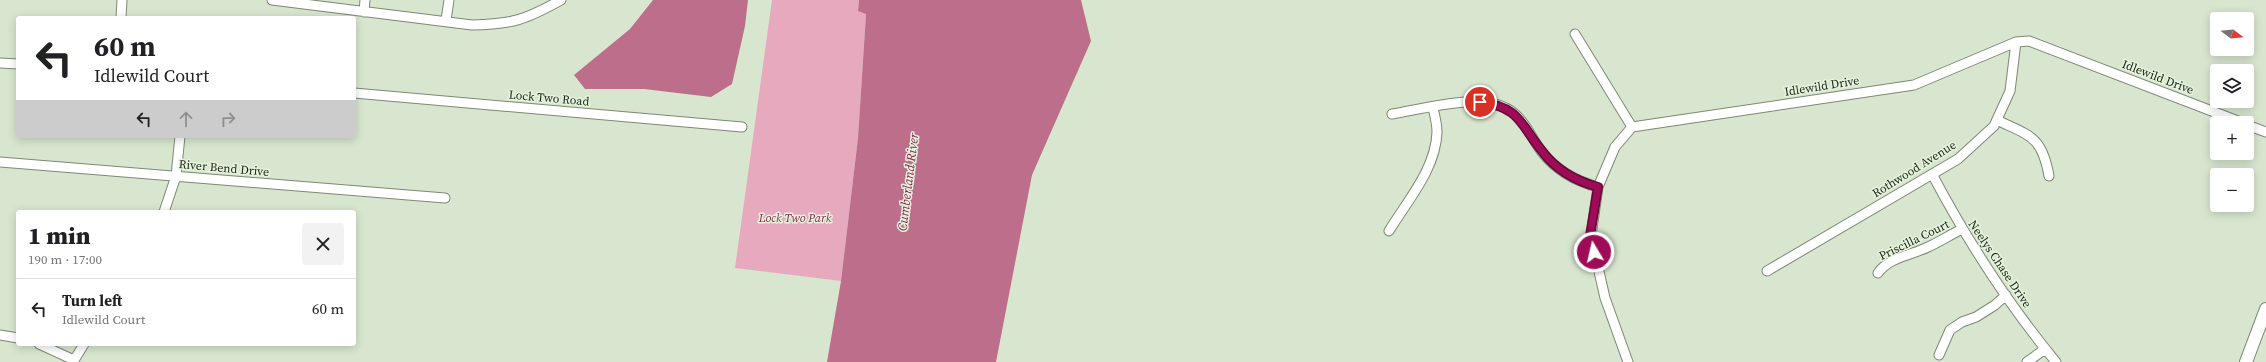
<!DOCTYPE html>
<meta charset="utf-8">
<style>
:root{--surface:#fff;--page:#f2f2f2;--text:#202124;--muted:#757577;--line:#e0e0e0}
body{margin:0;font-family:"Source Serif 4",serif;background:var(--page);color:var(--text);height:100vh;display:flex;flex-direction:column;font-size:15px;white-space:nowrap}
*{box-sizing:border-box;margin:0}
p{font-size:13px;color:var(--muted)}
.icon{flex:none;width:22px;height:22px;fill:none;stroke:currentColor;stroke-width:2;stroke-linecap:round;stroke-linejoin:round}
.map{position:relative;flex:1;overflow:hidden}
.drawer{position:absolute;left:16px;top:210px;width:340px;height:136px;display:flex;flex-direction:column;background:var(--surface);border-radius:4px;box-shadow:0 2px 10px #0003}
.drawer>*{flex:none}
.hud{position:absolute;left:16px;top:16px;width:340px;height:122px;border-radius:4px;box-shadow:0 2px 10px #0003;background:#fff;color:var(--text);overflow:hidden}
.needle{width:26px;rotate:106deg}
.buttons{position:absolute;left:2210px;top:12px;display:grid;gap:8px}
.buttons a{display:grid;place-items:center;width:44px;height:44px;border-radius:4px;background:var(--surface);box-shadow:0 2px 10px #0003;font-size:20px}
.pin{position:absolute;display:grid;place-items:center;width:34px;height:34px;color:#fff;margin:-17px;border:2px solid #fff;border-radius:50%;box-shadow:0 1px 4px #0007}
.me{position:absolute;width:44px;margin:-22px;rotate:351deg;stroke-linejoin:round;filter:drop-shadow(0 0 3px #0008)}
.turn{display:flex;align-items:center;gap:14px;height:84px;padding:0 12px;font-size:18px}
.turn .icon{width:52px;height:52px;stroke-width:2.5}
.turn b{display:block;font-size:28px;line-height:34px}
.lanes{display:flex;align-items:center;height:38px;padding:0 12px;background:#0003;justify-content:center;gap:20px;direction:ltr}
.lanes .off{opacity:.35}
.round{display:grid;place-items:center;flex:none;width:42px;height:42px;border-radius:4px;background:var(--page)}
.headline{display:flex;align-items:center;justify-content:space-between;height:68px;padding:0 12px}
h1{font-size:24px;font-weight:800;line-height:30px}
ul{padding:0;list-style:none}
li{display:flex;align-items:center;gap:12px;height:60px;padding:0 12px;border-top:1px solid var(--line)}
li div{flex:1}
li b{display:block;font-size:15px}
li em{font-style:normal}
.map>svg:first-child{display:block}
.green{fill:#e7a9bd}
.water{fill:#bd6e8a}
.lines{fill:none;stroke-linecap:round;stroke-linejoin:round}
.minor-casing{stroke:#7c8973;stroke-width:11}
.secondary-casing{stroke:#7c8973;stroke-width:14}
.minor{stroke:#fff;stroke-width:9}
.secondary{stroke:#fff;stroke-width:12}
.route-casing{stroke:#670839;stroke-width:10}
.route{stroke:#9e0c57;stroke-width:7}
.labels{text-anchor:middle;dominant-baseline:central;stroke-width:3;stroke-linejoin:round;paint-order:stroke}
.street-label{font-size:12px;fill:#1c2119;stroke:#e5f4dc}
.park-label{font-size:12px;font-style:italic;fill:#882851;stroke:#e5f4dc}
.water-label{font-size:13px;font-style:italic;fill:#86264f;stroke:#e5f4dc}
</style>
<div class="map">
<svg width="2266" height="362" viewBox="0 0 2266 362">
<rect width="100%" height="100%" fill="#d8e6cf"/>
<path class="green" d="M772 0H859L858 11 866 13 858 138 841 281 735 268Z"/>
<path class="water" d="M653 0H748L745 26 732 84 711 97 644 89H585L574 75 630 29Z
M859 0H1081L1091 41 1032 175 996 362H827L841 281 858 138 866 14 858 11Z"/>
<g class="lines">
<g class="minor-casing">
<path id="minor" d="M272 0 472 25C513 24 525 20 561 0
M364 12 365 0
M121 18 122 0
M446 20 449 0
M1575 34 1632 127
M0 63 18 64
M354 93 742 127
M1392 114C1423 109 1478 93 1506 108 1524 117 1531 138 1542 152 1557 171 1575 181 1598 187
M1997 120C2030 136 2042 136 2049 176
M2247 125 2266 132
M0 162 445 198
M1932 174C1967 240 2008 304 2056 362
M164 212 176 176 180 136
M1389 231C1407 201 1436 169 1437 132 1437 124 1435 116 1433 108
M1767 271 1958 159 1994 126 2010 91 2016 42
M1878 273C1889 257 1912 255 1928 247 1939 242 1950 235 1962 229
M0 335 18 338
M39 344 74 360
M1939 355 1950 330 1962 322 1976 317 1995 305 2006 295
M73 362 84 344
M1628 362 1605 298 1591 236 1598 187 1615 147 1632 127 1914 85 2016 42 2029 41 2243 123
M2027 362 2045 349"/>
</g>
<g class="secondary-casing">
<path id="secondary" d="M2246 362 2266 309"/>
</g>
<use href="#minor" class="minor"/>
<use href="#secondary" class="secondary"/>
</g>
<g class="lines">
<g class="route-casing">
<path id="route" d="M1480 102C1520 107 1520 124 1542 151 1556 170 1576 181 1598 187L1590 236 1594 252"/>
</g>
<use href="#route" class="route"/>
</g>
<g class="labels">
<g class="street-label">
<text transform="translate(2158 77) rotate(21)">Idlewild Drive</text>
<text transform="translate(1822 86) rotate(-9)">Idlewild Drive</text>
<text transform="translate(549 98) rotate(5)">Lock Two Road</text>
<text transform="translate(224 168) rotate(5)">River Bend Drive</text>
<text transform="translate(1914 169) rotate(-32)">Rothwood Avenue</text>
<text transform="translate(1914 240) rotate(-26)">Priscilla Court</text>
<text transform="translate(2000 264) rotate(56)">Neelys Chase Drive</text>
</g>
<g class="park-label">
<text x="795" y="218">Lock Two Park</text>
</g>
<g class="water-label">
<text transform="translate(908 182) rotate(-83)">Cumberland River</text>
</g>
</g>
</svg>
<div class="buttons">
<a><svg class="needle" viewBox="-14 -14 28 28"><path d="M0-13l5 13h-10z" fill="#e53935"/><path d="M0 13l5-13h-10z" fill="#757577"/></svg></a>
<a><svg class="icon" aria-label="layers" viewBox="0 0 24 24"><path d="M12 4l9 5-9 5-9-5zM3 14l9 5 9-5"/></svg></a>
<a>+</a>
<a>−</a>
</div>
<div class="pin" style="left:1480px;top:102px;background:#d93025"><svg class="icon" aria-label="arrive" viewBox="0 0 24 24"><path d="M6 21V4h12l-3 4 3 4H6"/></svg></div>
<svg class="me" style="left:1594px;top:252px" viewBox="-20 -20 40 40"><circle r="17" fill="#9e0c57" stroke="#fff" stroke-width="3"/><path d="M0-11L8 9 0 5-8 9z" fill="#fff"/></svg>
<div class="hud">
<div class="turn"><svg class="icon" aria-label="left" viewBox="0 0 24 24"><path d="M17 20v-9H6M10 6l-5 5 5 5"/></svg><div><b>60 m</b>Idlewild Court</div></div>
<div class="lanes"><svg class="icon" aria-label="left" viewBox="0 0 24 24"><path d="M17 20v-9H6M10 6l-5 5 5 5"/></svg><svg class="icon off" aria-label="ahead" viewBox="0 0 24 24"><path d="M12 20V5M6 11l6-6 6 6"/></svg><svg class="icon off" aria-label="right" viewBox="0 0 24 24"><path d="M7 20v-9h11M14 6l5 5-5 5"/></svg></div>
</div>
<section class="drawer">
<div class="headline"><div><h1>1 min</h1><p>190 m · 17:00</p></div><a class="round"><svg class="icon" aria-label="close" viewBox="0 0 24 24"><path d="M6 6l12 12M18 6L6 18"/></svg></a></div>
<ul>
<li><svg class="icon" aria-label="left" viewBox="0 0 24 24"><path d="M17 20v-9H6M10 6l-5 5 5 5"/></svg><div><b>Turn left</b><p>Idlewild Court</p></div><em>60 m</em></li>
</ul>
</section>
</div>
